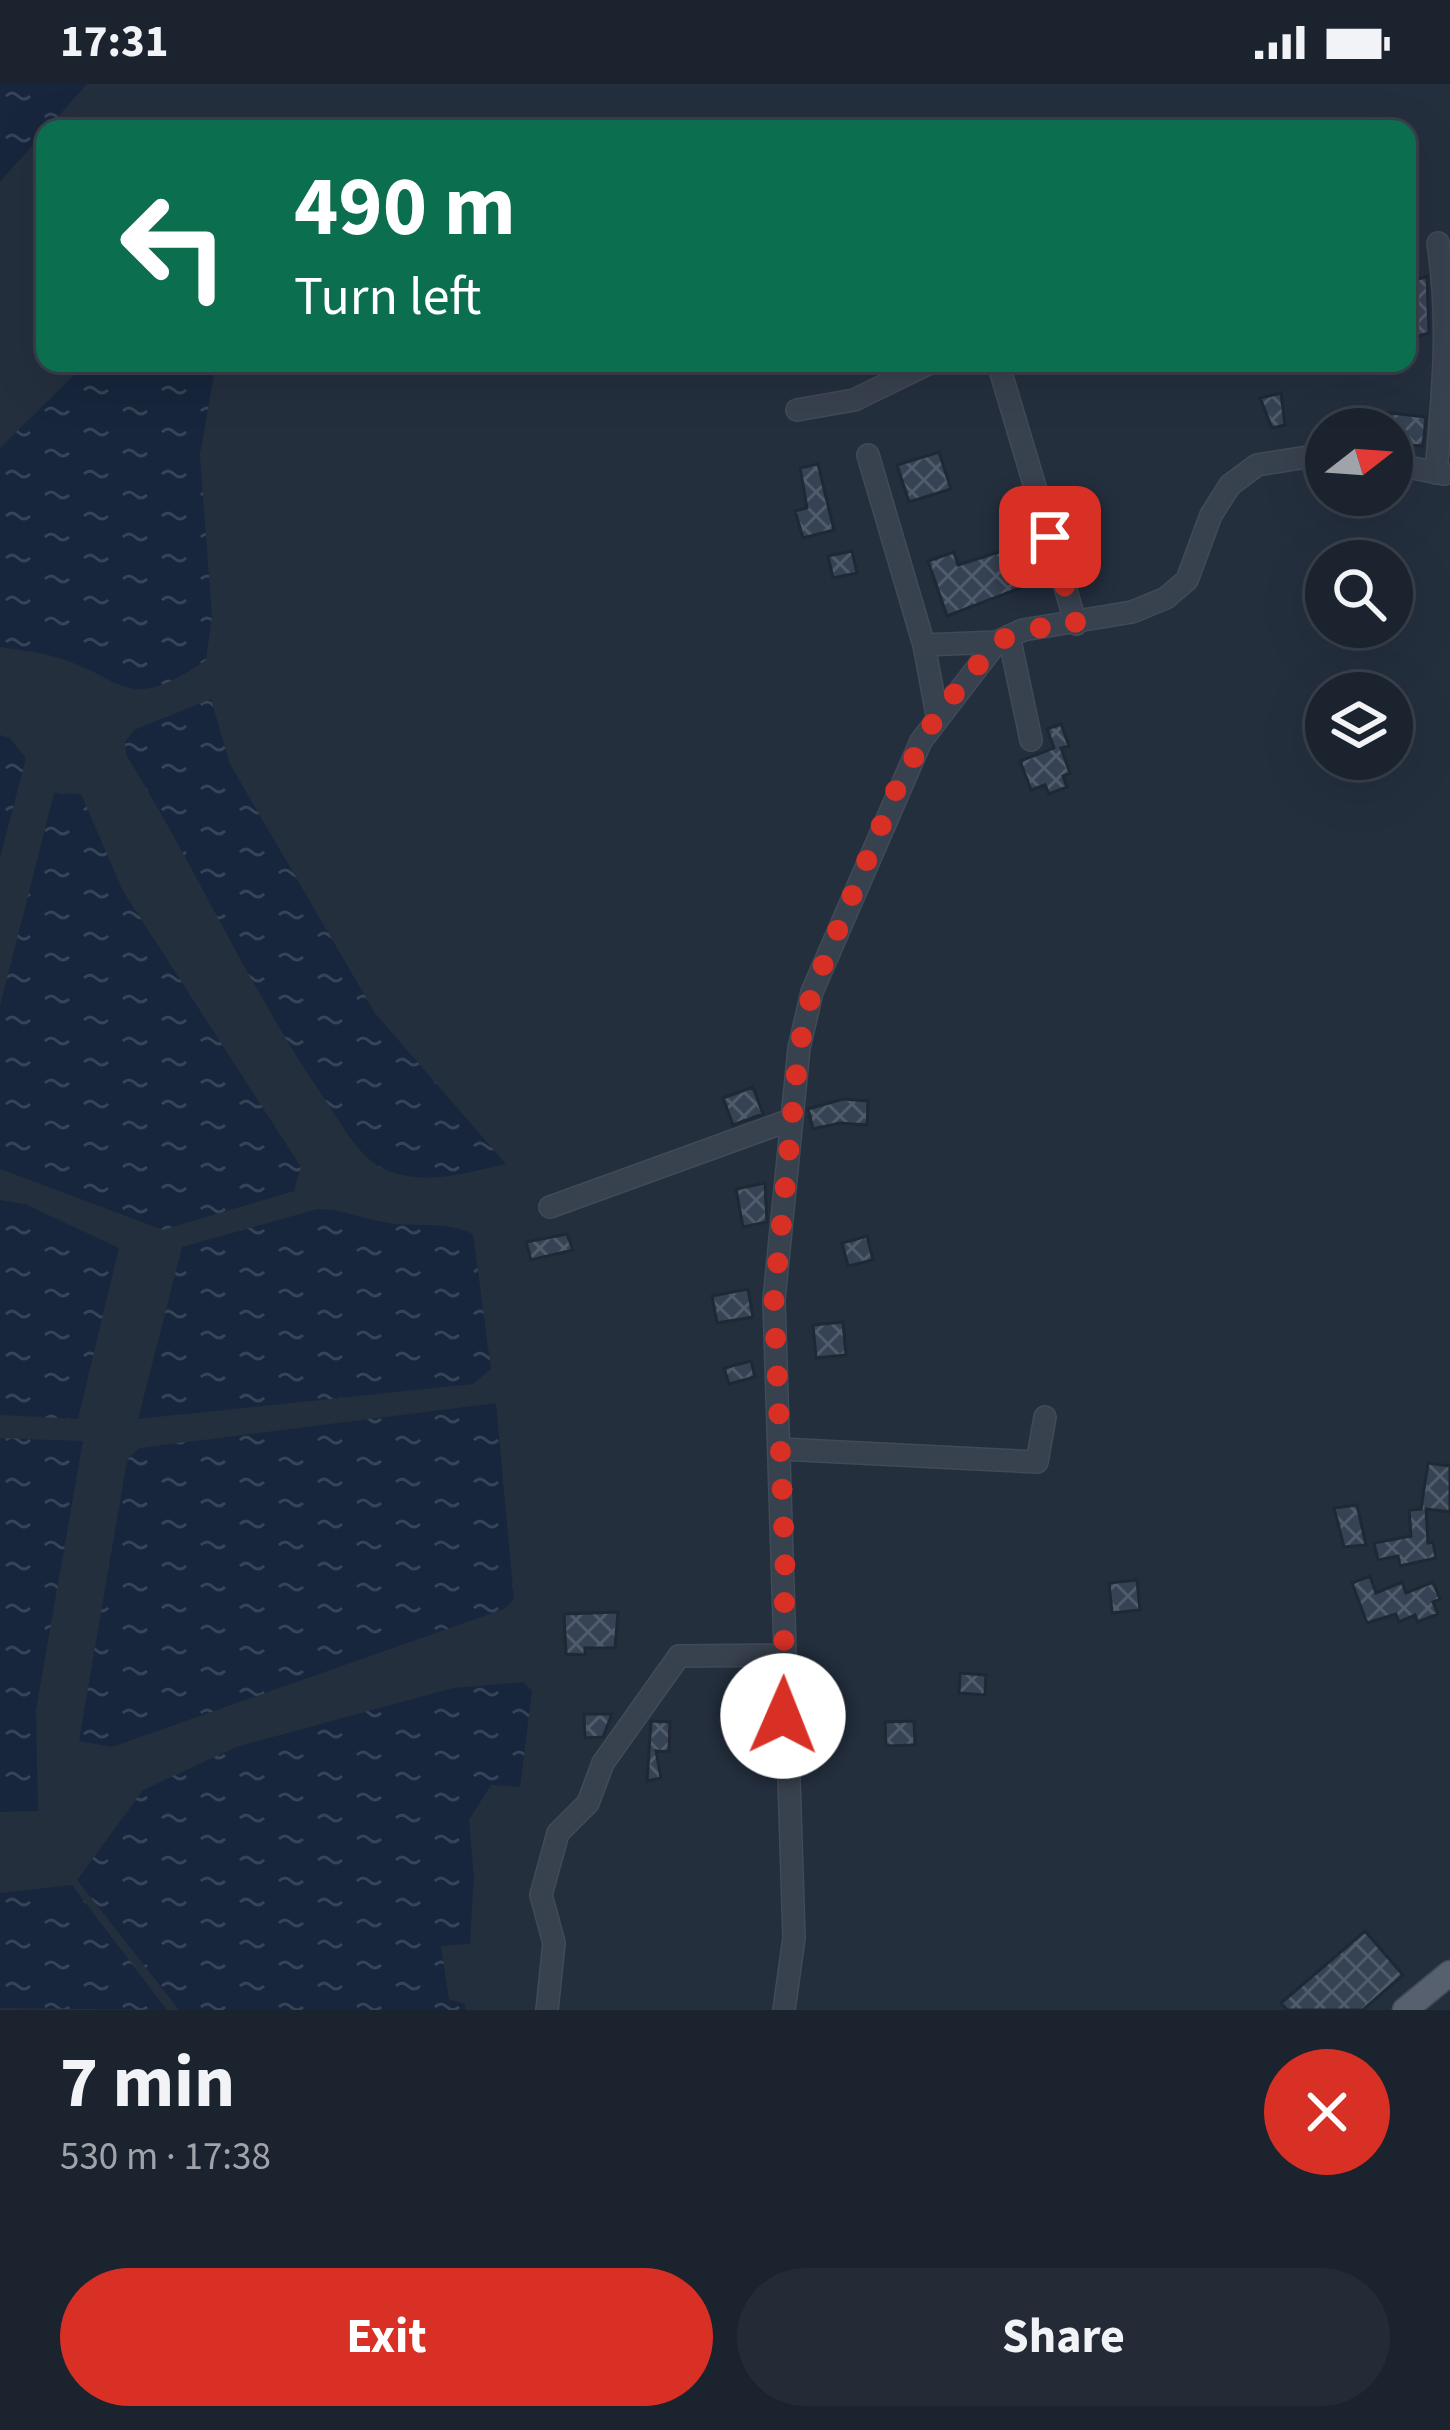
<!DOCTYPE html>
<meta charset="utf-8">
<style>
:root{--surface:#1b232e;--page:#242b36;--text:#f1f3f6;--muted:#a0a4aa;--line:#39404a;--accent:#d93025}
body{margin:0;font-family:"Source Sans 3",sans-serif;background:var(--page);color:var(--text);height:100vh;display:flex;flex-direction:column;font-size:45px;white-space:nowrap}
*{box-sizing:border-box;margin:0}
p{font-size:39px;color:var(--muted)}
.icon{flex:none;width:66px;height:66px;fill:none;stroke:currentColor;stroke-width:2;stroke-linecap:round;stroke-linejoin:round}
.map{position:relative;height:1926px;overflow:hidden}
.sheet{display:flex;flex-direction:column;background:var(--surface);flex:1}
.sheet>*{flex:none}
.guide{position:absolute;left:36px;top:36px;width:1380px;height:252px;border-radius:24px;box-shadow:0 12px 48px #0002,0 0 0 3px var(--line);background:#0b6e4f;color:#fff;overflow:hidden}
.needle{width:78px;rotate:73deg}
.buttons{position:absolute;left:1305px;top:324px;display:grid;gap:24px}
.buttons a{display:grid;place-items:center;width:108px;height:108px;border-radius:50%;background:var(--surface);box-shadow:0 12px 48px #0002,0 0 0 3px var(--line);font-size:60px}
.pin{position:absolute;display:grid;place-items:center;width:102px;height:102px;color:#fff;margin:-51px;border-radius:24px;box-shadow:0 6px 18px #0006}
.me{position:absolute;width:132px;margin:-66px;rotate:1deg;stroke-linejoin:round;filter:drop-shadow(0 0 9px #0008)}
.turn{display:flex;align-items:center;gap:42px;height:252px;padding:0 60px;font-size:54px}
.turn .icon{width:156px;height:156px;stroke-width:2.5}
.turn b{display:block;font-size:84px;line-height:102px}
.round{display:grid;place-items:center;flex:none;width:126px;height:126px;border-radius:63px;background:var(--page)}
.overview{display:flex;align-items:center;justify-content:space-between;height:204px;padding:0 60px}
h1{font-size:72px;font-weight:700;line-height:90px}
.cta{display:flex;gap:24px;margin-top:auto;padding:24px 60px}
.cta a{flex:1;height:138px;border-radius:72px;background:var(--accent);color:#fff;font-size:48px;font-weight:700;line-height:138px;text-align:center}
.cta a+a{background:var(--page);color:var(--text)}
.status{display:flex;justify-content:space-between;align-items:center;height:84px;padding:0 60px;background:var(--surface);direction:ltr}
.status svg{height:33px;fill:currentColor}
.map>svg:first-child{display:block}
.water{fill:url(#water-ripples)}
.building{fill:url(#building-cross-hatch);stroke:#1f2835;stroke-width:3}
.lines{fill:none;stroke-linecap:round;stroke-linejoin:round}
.minor-casing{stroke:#414a57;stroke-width:24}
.major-casing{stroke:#414a57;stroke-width:27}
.minor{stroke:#38414e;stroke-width:21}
.major{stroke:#56606e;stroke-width:24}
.route{stroke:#d93025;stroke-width:21;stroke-dasharray:0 37.8}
</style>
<div class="status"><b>17:31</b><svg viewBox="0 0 49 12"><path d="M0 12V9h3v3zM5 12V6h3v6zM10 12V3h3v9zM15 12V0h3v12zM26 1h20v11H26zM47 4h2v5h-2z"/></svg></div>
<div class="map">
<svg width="1450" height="1926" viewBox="0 0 1450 1926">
<defs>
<pattern id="water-ripples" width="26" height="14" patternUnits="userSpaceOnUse" patternTransform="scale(3)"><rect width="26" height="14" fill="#17263c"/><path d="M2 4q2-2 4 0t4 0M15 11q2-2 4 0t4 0" fill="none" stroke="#364457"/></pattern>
<pattern id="building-cross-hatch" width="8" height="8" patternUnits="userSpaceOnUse" patternTransform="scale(3)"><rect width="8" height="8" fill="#364354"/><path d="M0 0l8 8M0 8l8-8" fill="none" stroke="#515c6b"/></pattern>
</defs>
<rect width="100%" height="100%" fill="#242f3e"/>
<path class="water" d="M0 0H87L0 98Z
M86 279H216L200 371 212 532 206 576C122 634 126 591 48 571 33 567 16 566 0 563V364Z
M211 615 230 680 375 929 506 1080C466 1089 420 1104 380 1083 358 1071 341 1040 328 1020 251 909 197 785 126 671L125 658 134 646Z
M0 651 10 654 26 674 0 774Z
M54 709 81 710 123 807 301 1083 294 1107 163 1146 0 1085V922Z
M0 1116 25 1120 119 1164 78 1335 0 1331Z
M317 1125C342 1125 360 1134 384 1138 414 1144 446 1136 473 1150L491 1285 473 1300 138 1335 182 1163Z
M496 1319 514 1515 504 1525 112 1663 79 1657 127 1376 139 1364Z
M0 1354 83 1357 36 1626 38 1727 0 1728Z
M523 1598 532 1607 520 1703 491 1701 469 1736 474 1793 470 1860 441 1862 449 1915 465 1920V1926H179L77 1796 143 1706 236 1663 453 1604Z
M72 1801 167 1926 0 1924V1809Z"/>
<path class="building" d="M1427 192 1429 249 1416 253 1407 232V199Z
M1281 309 1285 341 1272 344 1260 314Z
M1391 329 1426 333 1423 362 1392 360V345H1383L1379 332Z
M939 368 951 405 909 418 897 381Z
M818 380 834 446 803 454 795 427 807 424 800 384Z
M1021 461 1033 499 947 532 928 477 954 468 958 481Z
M852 467 857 489 833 494 828 472Z
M1061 640 1069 662 1061 664 1070 689 1063 692 1067 703 1049 710 1045 701 1031 706 1020 677 1054 664 1047 645Z
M753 1003 763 1030 733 1041 723 1014Z
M843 1015 868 1017 867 1041 840 1039 813 1045 808 1025Z
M765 1099 767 1138 743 1143 736 1105Z
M567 1150 573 1166 531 1176 526 1158Z
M867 1152 873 1176 848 1182 842 1159Z
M748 1205 753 1233 717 1239 712 1212Z
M843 1238 846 1271 816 1274 813 1241Z
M751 1277 755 1293 729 1300 724 1284Z
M1428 1379 1450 1382V1428L1426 1425 1428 1459 1433 1458 1436 1474 1400 1482 1398 1472 1378 1476 1374 1459 1411 1452 1409 1426 1421 1425Z
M1357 1421 1366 1461 1344 1463 1334 1424Z
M1370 1492 1376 1509 1402 1498 1406 1509 1433 1498 1440 1515 1433 1518 1438 1530 1418 1538 1415 1531 1399 1538 1396 1530 1367 1539 1352 1499Z
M1137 1496 1140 1526 1112 1529 1109 1499Z
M618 1528 615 1564H585V1571L566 1570 564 1530Z
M960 1589 986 1591 985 1611 959 1609Z
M738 1592 771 1594 772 1619 737 1618Z
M804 1627 830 1629 828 1652 803 1650Z
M584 1630H612L603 1653 585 1654Z
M651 1637 670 1638 669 1668 656 1667 661 1694 647 1697Z
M914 1637 915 1661 886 1662 885 1638Z
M1365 1847 1403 1891 1363 1926H1287L1281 1919Z"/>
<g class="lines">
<g class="minor-casing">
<path id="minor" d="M998 279 1076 540
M797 326 854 316 930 279
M868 371 924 561 937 631
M1392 380 1444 390
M1436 389C1443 310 1450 237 1438 159
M1009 552 1031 656
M924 561 997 558
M550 1123 790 1036
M781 1365 1037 1378 1045 1333
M547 1926 554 1859 541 1811 558 1749 588 1719 603 1679 679 1572 784 1571
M784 1926 794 1854 774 1216 799 964 812 908 921 657 997 558 1023 546 1132 528 1166 514 1187 496 1211 431 1230 401 1257 381 1326 370"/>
</g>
<g class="major-casing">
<path id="major" d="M1405 1926 1450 1889"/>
</g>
<use href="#minor" class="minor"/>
<use href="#major" class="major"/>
</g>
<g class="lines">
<path class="route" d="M783 1632 785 1474 774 1216 799 964 812 908 896 706 937 631 997 558 1023 546 1076 540 1050 453"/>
</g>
</svg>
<div class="buttons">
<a><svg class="needle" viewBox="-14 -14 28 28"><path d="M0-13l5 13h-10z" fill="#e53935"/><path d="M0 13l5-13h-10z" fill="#a0a4aa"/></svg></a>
<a><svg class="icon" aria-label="search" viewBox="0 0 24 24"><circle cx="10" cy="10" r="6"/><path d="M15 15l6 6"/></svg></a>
<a><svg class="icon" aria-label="layers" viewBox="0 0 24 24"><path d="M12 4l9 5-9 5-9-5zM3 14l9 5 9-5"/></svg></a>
</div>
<div class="pin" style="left:1050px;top:453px;background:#d93025"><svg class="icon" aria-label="arrive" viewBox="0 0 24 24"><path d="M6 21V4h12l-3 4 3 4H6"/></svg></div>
<svg class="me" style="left:783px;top:1632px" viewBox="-20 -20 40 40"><circle r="19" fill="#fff"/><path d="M0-13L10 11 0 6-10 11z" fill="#d93025"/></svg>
<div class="guide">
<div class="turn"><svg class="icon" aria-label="left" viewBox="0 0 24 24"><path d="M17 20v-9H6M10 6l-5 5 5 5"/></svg><div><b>490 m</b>Turn left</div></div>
</div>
</div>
<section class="sheet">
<div class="overview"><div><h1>7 min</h1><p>530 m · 17:38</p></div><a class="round" style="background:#d93025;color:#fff"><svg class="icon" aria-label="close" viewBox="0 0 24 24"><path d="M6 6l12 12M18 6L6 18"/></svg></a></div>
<div class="cta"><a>Exit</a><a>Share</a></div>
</section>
